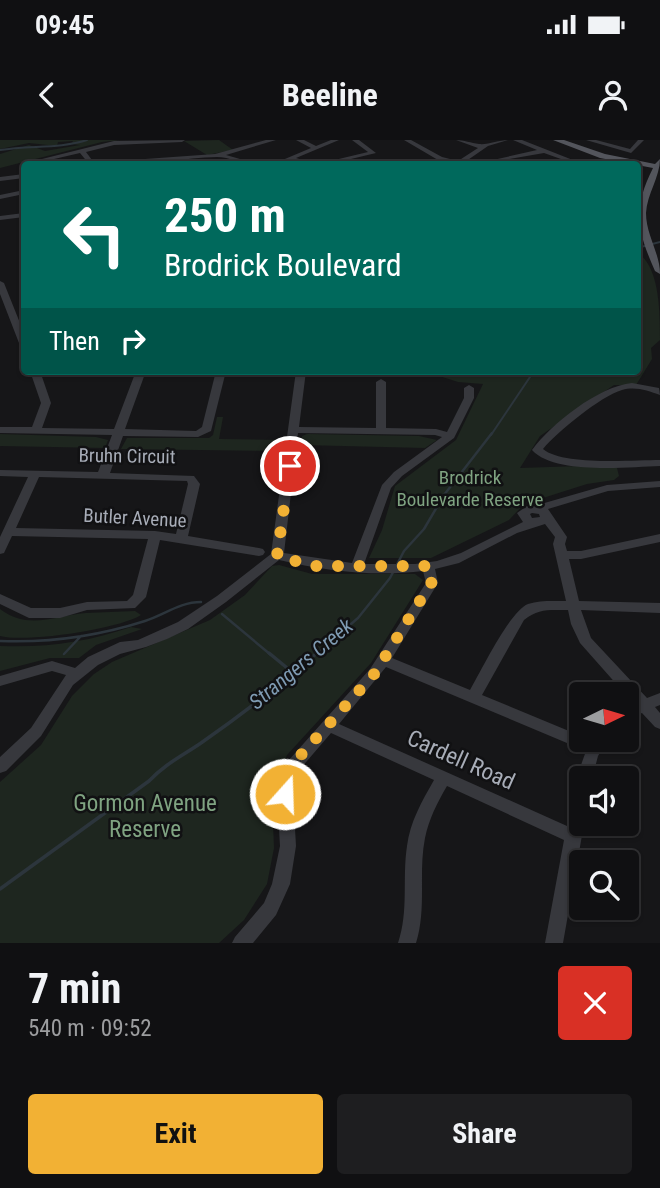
<!DOCTYPE html>
<meta charset="utf-8">
<style>
:root{--surface:#101012;--page:#1e1e20;--text:#f1f3f6;--muted:#9c9d9f;--line:#303032;--accent:#f2b134}
body{margin:0;font-family:"Roboto Condensed",sans-serif;background:var(--page);color:var(--text);height:100vh;display:flex;flex-direction:column;font-size:26px;white-space:nowrap}
*{box-sizing:border-box;margin:0}
p{font-size:23px;color:var(--muted)}
.icon{flex:none;width:38px;height:38px;fill:none;stroke:currentColor;stroke-width:2;stroke-linecap:round;stroke-linejoin:round}
.map{position:relative;height:803px;overflow:hidden}
.side{display:flex;flex-direction:column;background:var(--surface);flex:1}
.side>*{flex:none}
.top-card{position:absolute;left:21px;top:21px;width:620px;height:214px;border-radius:7px;box-shadow:0 2px 5px #0004,0 0 0 2px var(--line);background:#00695c;color:#fff;overflow:hidden}
.needle{width:46px;rotate:85deg}
.buttons{position:absolute;left:569px;top:542px;display:grid;gap:14px}
.buttons a{display:grid;place-items:center;width:70px;height:70px;border-radius:7px;background:var(--surface);box-shadow:0 2px 5px #0004,0 0 0 2px var(--line);font-size:35px}
.pin{position:absolute;display:grid;place-items:center;width:60px;height:60px;color:#fff;margin:-30px;border:4px solid #fff;border-radius:50%;box-shadow:0 2px 7px #0007}
.me{position:absolute;width:77px;margin:-38px;rotate:20deg;stroke-linejoin:round;filter:drop-shadow(0 0 5px #0008)}
.turn{display:flex;align-items:center;gap:24px;height:147px;padding:0 28px;font-size:32px}
.turn .icon{width:91px;height:91px;stroke-width:2.5}
.turn b{display:block;font-size:49px;line-height:60px}
.then{display:flex;align-items:center;height:66px;padding:0 28px;background:#0003;gap:14px;font-size:26px}
.round{display:grid;place-items:center;flex:none;width:74px;height:74px;border-radius:7px;background:var(--page)}
.head{display:flex;align-items:center;justify-content:space-between;height:119px;padding:0 28px}
h1{font-size:42px;font-weight:700;line-height:52px}
.cta{display:flex;gap:14px;margin-top:auto;padding:14px 28px}
.cta a{flex:1;height:80px;border-radius:7px;background:var(--accent);color:#111;font-size:28px;font-weight:700;line-height:80px;text-align:center}
.cta a+a{background:var(--page);color:var(--text)}
.status{display:flex;justify-content:space-between;align-items:center;height:49px;padding:0 35px;background:var(--surface);direction:ltr}
.status svg{height:19px;fill:currentColor}
header{display:flex;justify-content:space-between;align-items:center;height:91px;padding:0 28px;background:var(--surface);font-size:32px;font-weight:700}
.map>svg:first-child{display:block}
.green{fill:#1e261f}
.lines{fill:none;stroke-linecap:round;stroke-linejoin:round}
.stream-far2{stroke:#2c353c;stroke-width:2}
.stream-far1{stroke:#2c353c;stroke-width:2.5}
.stream{stroke:#2c353c;stroke-width:3.5}
.minor{fill:#37383d;fill-rule:evenodd}
.major{fill:#53555c;fill-rule:evenodd}
.route{stroke:#f2b134;stroke-width:12;stroke-dasharray:0 21.6}
.labels{text-anchor:middle;dominant-baseline:central;stroke-width:5;stroke-linejoin:round;paint-order:stroke}
.street-label{font-size:19px;fill:#a8adb8;stroke:#111113}
.park-label{font-size:19px;fill:#7fa381;stroke:#111113}
.water-label{font-size:21px;font-style:italic;fill:#7f9bb3;stroke:#111113}
.near-street-label{font-size:23px;fill:#a8adb8;stroke:#111113}
.near-park-label{font-size:23px;fill:#7fa381;stroke:#111113}
</style>
<div class="status"><b>09:45</b><svg viewBox="0 0 49 12"><path d="M0 12V9h3v3zM5 12V6h3v6zM10 12V3h3v9zM15 12V0h3v12zM26 1h20v11H26zM47 4h2v5h-2z"/></svg></div>
<header><svg class="icon" aria-label="back" viewBox="0 0 24 24"><path d="M15 5l-7 7 7 7"/></svg>Beeline<svg class="icon" aria-label="person" viewBox="0 0 24 24"><circle cx="12" cy="8" r="4"/><path d="M4 21q1-7 8-7t8 7"/></svg></header>
<div class="map">
<svg width="660" height="803" viewBox="0 0 660 803">
<rect width="100%" height="100%" fill="#161618"/>
<path class="green" d="M0 0H120L102 2 0 28V14L29 5 45 11 80 5 71 4 73 1 58 2 57 6 29 3 0 9Z
M219 0 233 10 207 15 184 1Z
M637 112C660 127 660 172 660 200L651 208 652 219 636 245H614L540 296 520 328 611 325 617 328 619 336 614 340 587 344 524 364 509 380 431 418H369L382 390 395 346 456 300 483 244 458 242 424 231H637Z
M217 277H223L219 299 283 300 282 311 121 309 127 298H209L213 295Z
M0 294 96 297 108 300 105 308 0 306Z
M307 294 419 296 437 300 425 308 302 305V296Z
M279 425 312 434H415L423 440 371 523 287 615 272 658 274 708 267 744 244 780 219 803H0V642L41 605 72 556 94 534 112 522 210 480 245 455 272 426Z
M0 469C29 491 56 475 86 473 102 472 119 472 135 471L141 475C119 489 26 503 0 496Z
M131 487 142 489 96 505 79 518H50L0 531V506C46 508 88 502 131 487Z"/>
<g class="lines">
<path class="stream-far2" d="M0 10C30 5 59 9 87 0
M637 108 660 102
M491 295 534 231"/>
<path class="stream-far1" d="M222 474 271 515
M0 501C49 503 98 496 145 481 164 475 180 462 201 462
M64 514 81 496
M315 515 358 478 390 438 404 411 424 389 444 355 492 293"/>
<path class="stream" d="M269 513 292 532
M0 749 149 641C165 624 182 616 201 603 241 575 280 545 317 513"/>
<path class="minor" d="M185 0 182 2 114 5 86 12 95 24H89L80 13 24 26 22 24 114 1Z
M266 0H276L226 15 254 23 255 24C242 24 229 17 217 17 178 18 138 28 100 24L103 22 215 14Z
M296 0H304L316 6 331 0H339L296 18 313 23 314 24 290 21 280 24H273L311 8Z
M352 0H359L376 13 330 24H321L322 23 368 12Z
M404 0H411L442 17 458 21 478 8 456 0C464 0 471 3 479 4 488 5 499 0 508 0L488 6 462 24 438 20Z
M513 0H522L583 24H575L544 13 493 22V20L537 10Z
M586 0H596L630 9 638 0H644L631 13Z
M24 34V38L0 41V37Z
M24 50V54L0 59V55Z
M24 73V77L0 80V76Z
M0 141 4 143 24 193V206L19 203 0 154Z
M30 231H40L51 263 42 288 114 289 136 231H146L125 289 196 291 202 287 216 231H226L211 291 198 297 123 296 110 333 194 336 200 344 188 396 259 408 263 409 265 412 263 415 259 416 160 400 146 457 135 468 87 470 60 478H29L0 464V454L31 468H60L87 462 127 461 133 455 148 399 12 396 4 413 0 414V397L28 337 0 336V330L98 332 112 295 0 293V287H32L41 263ZM39 337 187 341 188 344 176 394 155 391 16 388Z
M296 231H306L299 287 376 288V242L381 239 386 242V288L436 289 447 292 464 258V248L469 245 474 248V258L454 298 402 336 391 348 364 424H415L437 421 461 413 523 382 517 373 527 366H534L607 345 660 341V347L608 351 548 369 567 397 565 404 567 411H581L660 394V402L581 419H569L579 461 660 463V473L581 470 591 498 647 558 660 553V565L655 567 660 573V589L655 587 642 573 626 579V567L634 564 580 503 571 484 568 470C549 470 539 468 524 480L482 555 581 596V600H608L598 616 592 639H581V644L576 639 586 611 386 527 339 584 567 686 573 655 575 650 581 648V684H584L563 803H545L564 700 447 646C437 663 429 679 425 698 418 733 427 768 416 803H398C409 771 402 739 407 706 410 682 422 661 434 640L331 593 301 628 293 654 296 706 290 744 276 775 253 803H232L235 797 264 763 272 744 280 706 277 654 288 621 370 529 426 443 423 431C376 437 325 431 279 420L226 462 188 489 167 499 146 507 120 514 98 525 73 545 41 596 6 631 0 633V617L31 588 66 535 52 531 0 546V536L52 521 75 528 88 517 120 502 138 500 178 482 217 456 271 414ZM298 293 435 295 442 297 394 332 382 345 352 423 284 413ZM532 373 539 374 540 377 532 378 530 374ZM545 384 555 397 553 404 566 461C553 461 540 460 528 464 510 471 481 531 470 550L392 518 438 443 435 429 459 423 517 393Z
M632 243 659 248 660 255C648 251 636 246 622 250 601 256 557 292 543 309 563 326 633 320 660 320V326C627 327 555 335 532 310 551 284 599 246 632 243Z"/>
<path class="major" d="M553 0H564L605 14 655 24 660 19C660 37 647 54 646 73 646 95 660 113 660 134L655 131C637 90 632 70 653 28L600 18Z"/>
</g>
<g class="lines">
<path class="route" d="M285 654 300 616 375 533 433 440 428 426H314L277 416 290 326"/>
</g>
<g class="labels">
<g class="street-label">
<text transform="translate(127 316) rotate(1)">Bruhn Circuit</text>
<text transform="translate(135 378) rotate(3)">Butler Avenue</text>
</g>
<g class="park-label">
<text x="470" y="337">Brodrick<tspan x="470" dy="22">Boulevarde Reserve</tspan></text>
</g>
<g class="water-label">
<text transform="translate(301 524) rotate(-40)">Strangers Creek</text>
</g>
<g class="near-street-label">
<text transform="translate(461 620) rotate(24)">Cardell Road</text>
</g>
<g class="near-park-label">
<text x="145" y="663">Gormon Avenue<tspan x="145" dy="26">Reserve</tspan></text>
</g>
</g>
</svg>
<div class="buttons">
<a><svg class="needle" viewBox="-14 -14 28 28"><path d="M0-13l5 13h-10z" fill="#e53935"/><path d="M0 13l5-13h-10z" fill="#9c9d9f"/></svg></a>
<a><svg class="icon" aria-label="sound" viewBox="0 0 24 24"><path d="M4 9h4l5-4v14l-5-4H4zM17 9q2 3 0 6"/></svg></a>
<a><svg class="icon" aria-label="search" viewBox="0 0 24 24"><circle cx="10" cy="10" r="6"/><path d="M15 15l6 6"/></svg></a>
</div>
<div class="pin" style="left:290px;top:326px;background:#d93025"><svg class="icon" aria-label="arrive" viewBox="0 0 24 24"><path d="M6 21V4h12l-3 4 3 4H6"/></svg></div>
<svg class="me" style="left:285px;top:654px" viewBox="-20 -20 40 40"><circle r="17" fill="#f2b134" stroke="#fff" stroke-width="3"/><path d="M0-11L8 9 0 5-8 9z" fill="#fff"/></svg>
<div class="top-card">
<div class="turn"><svg class="icon" aria-label="left" viewBox="0 0 24 24"><path d="M17 20v-9H6M10 6l-5 5 5 5"/></svg><div><b>250 m</b>Brodrick Boulevard</div></div>
<div class="then">Then<svg class="icon" aria-label="right" viewBox="0 0 24 24"><path d="M7 20v-9h11M14 6l5 5-5 5"/></svg></div>
</div>
</div>
<section class="side">
<div class="head"><div><h1>7 min</h1><p>540 m · 09:52</p></div><a class="round" style="background:#d93025;color:#fff"><svg class="icon" aria-label="close" viewBox="0 0 24 24"><path d="M6 6l12 12M18 6L6 18"/></svg></a></div>
<div class="cta"><a>Exit</a><a>Share</a></div>
</section>
